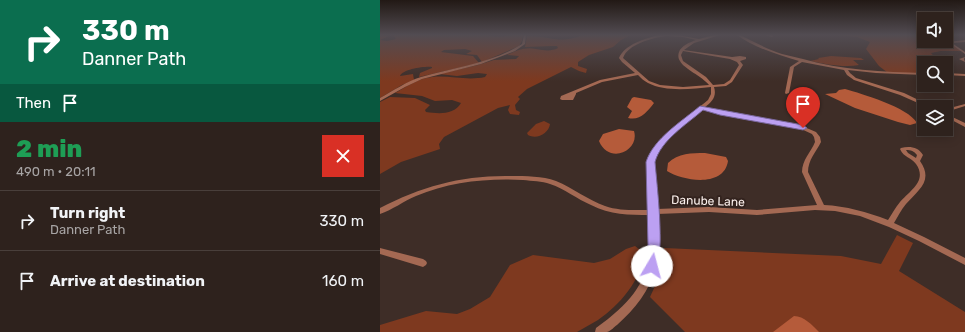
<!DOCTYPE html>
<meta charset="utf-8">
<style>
:root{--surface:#2e221d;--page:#362a26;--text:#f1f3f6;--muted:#a7a4a4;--line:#493f3b}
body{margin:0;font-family:Rubik,sans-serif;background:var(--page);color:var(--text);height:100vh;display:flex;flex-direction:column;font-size:15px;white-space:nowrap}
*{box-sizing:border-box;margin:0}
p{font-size:13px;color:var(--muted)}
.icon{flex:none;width:22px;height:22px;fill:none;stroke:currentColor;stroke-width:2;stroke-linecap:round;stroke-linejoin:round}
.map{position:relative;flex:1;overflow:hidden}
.side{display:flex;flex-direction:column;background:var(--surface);width:380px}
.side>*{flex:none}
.banner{background:#0b6e4f;color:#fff;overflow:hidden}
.controls{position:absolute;left:537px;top:12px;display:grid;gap:8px}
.controls a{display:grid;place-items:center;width:36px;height:36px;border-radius:0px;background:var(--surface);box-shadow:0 2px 10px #0003,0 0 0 1px var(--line);font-size:20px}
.pin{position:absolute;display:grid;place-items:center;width:34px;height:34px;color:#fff;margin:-41px -17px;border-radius:50% 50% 50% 0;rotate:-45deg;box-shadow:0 0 4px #0007}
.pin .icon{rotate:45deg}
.me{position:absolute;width:44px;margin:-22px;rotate:8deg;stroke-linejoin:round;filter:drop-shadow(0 0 3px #0008)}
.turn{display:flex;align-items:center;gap:14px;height:84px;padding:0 16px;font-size:18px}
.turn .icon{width:52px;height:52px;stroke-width:2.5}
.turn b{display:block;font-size:28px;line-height:34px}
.then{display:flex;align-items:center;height:38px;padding:0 16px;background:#0003;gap:8px;font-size:15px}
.round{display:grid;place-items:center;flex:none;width:42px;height:42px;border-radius:0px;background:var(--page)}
.summary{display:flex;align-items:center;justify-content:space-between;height:68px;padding:0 16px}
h1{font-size:24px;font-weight:800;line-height:30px;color:#1e9e55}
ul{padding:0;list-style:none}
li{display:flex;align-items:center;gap:12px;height:60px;padding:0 16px;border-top:1px solid var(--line)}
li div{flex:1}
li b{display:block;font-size:15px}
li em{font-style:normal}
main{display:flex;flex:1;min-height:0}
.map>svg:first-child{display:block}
.green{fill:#7e391f}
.water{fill:#b55b3a}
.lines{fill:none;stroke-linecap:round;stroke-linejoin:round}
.minor{fill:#a46953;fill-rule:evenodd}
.route{fill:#bca0f2;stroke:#7a689d}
.labels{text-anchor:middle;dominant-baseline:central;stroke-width:4;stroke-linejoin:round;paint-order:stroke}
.street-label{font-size:12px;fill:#fcf1ed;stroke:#33231e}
</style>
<main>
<section class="side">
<div class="banner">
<div class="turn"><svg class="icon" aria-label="right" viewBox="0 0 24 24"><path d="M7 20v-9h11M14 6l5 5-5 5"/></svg><div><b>330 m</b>Danner Path</div></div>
<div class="then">Then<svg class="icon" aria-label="arrive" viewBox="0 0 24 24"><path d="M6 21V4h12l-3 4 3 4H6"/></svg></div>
</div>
<div class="summary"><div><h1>2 min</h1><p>490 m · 20:11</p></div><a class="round" style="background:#d93025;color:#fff"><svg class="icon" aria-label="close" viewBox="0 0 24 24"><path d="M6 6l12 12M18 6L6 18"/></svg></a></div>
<ul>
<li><svg class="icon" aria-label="right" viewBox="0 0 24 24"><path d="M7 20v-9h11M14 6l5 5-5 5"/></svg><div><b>Turn right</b><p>Danner Path</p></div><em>330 m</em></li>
<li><svg class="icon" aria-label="arrive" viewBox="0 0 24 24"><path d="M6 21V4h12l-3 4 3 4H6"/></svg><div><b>Arrive at destination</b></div><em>160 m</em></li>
</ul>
</section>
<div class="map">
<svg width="585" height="332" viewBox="0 0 585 332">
<rect width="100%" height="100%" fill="#3e2d27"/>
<path class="green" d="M0 35 9 36 0 40 7 41 16 39 13 35H109C116 39 133 34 143 35L142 41 139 46 102 62 97 55 86 54 92 51 85 49 64 50 61 52 93 56 99 63 39 77 40 73 52 68V67C45 66 23 69 20 76L33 74 34 80 22 85 0 98Z
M202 35H251L241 40 233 47 209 55 198 62V66L207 69 206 73 199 71 191 67 147 89 138 97 140 99 135 105 136 110 140 112 139 115 130 114 128 110 130 105 118 108 64 137 59 144 60 149 21 162 0 174V102L10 97 35 98 50 105 45 110 46 112C59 114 74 115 81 103L72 100 55 101 42 96 15 93C26 87 39 78 52 77 69 75 87 81 105 77L107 74 98 73 77 76 59 74 98 65 114 60 136 59 139 56 127 55C137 50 145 47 156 49 164 50 170 52 178 48L177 46H173L145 47 147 36C168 35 180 45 202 35Z
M456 35H544V41L572 44 583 51H561L551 53 560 63H544V74L508 73 499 66 486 49 490 42 477 37Z
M451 56 481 58 484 60H473L479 65C464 68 445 64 430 61L439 59 438 58Z
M164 121 170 124C169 133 157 140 148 135L147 133 156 124Z
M517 235 533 243 519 271 585 312V332H305L270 297 281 273 284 248 461 256 501 264Z
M255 246 264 253C262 279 240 305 218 320 211 324 204 328 197 332H0V325L46 311 77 314 90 309 110 297 130 265 153 255 214 263 230 259 246 249Z"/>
<path class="water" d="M465 89C482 94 528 107 537 123L530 125 518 122 475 108 445 94 456 93 459 90Z
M254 97 271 100 274 103C267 112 260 121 248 118L252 111 247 107 252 98Z
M239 129 254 131C260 151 229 165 219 141L223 134Z
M325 153 346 157 348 161C344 188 303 181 287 171L288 163C298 153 312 153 325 153Z
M414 316C424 316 432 325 439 332H393Z"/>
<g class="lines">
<path class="minor" d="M144 35H146L145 44 135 51 101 64 42 79 25 87 0 101V98C13 91 27 81 41 77 75 67 112 63 142 44Z
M278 35H298L319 39 334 35H340L314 43 304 50 352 57 360 56 366 57V59L360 61 363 65 352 82 346 86 334 87C337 96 332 102 325 107L340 112 422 126 436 132 440 137 441 142C436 152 428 160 428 172L444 205C466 206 487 212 508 220 512 214 515 208 520 202 529 191 548 181 536 164 531 157 524 158 520 149L521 148C530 146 538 147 543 155L540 161C554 181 538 190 526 204 521 210 518 216 514 223L544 237 585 258V265L539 241 509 227 480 216 455 211 435 210 377 215 329 212 277 214C279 232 280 250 276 267 270 290 255 309 237 325 234 327 231 331 227 332 224 332 219 332 215 332L216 328C262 295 274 271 270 215 249 215 230 215 211 205 197 199 185 189 170 184 162 181 152 181 143 180 107 178 69 182 36 196 24 201 12 210 0 214V208C42 186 83 175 131 176 146 176 162 176 176 181 193 188 208 200 225 206 239 211 255 210 270 210 269 198 265 171 269 161 275 138 310 115 328 100L331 94V87C311 89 285 92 268 83 264 81 261 78 258 75L222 82 196 93V94L193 100H182L180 99 181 96 220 80 255 73 242 62 239 58C245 44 265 39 278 35ZM286 36 303 37 316 40C310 42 301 46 299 52 298 55 298 58 300 61 304 69 322 76 329 85L303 87 280 85 269 81 243 58C248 44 272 38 286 36ZM303 51 350 59 357 62 359 65 350 80 344 84 333 85 326 77 303 61 301 55ZM322 110 339 114 419 128 432 134 434 137 435 142C431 152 422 160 422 172L437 205 377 210 329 207 277 209C276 197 272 174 274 162 277 143 308 121 322 110ZM526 150C531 150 534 151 537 155L536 158 528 153Z
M357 35H360C374 42 387 49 402 54 409 56 416 57 423 59 461 70 503 72 544 73V75L496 73 468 70 470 73 476 78 524 93 553 107H547L520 95 474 80 467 75 464 70 422 62 414 67 409 93 406 94 405 93 410 67 419 61C398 55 373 47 357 35Z
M385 35H392L393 36 392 37Z
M585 40V42L572 43 585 52V54L568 42Z
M585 57 584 59 585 62 579 59Z
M566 73 585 74V76L566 75Z
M585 104V106L566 112V109Z
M566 114 585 123V127L566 117Z
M0 248 43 259 46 261 47 263 46 265 43 267 0 254Z"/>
</g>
<linearGradient id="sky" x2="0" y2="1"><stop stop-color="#221915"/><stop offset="0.43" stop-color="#524c52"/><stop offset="1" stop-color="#524c52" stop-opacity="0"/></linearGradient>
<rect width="585" height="81" fill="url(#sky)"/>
<path class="route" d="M320 106 423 125 427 128 423 130 340 115 323 110C306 125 281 140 275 162 277 186 285 251 276 269L272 271 267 269 265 266 268 245 266 162C274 138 301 122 320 106Z"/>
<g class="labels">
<g class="street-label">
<text transform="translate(328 201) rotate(2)">Danube Lane</text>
</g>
</g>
</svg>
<div class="controls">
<a><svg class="icon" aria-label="sound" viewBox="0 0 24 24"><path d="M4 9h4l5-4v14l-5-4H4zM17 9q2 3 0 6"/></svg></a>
<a><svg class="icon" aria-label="search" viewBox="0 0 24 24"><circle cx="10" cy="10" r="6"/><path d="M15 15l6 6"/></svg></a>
<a><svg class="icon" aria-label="layers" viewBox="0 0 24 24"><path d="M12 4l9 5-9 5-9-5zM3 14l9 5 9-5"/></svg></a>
</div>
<div class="pin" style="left:423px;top:128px;background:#d93025"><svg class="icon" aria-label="arrive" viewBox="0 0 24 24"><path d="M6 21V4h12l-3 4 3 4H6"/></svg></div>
<svg class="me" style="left:272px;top:266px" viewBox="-20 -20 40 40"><circle r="19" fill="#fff"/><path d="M0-13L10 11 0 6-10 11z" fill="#bca0f2"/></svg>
</div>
</main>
